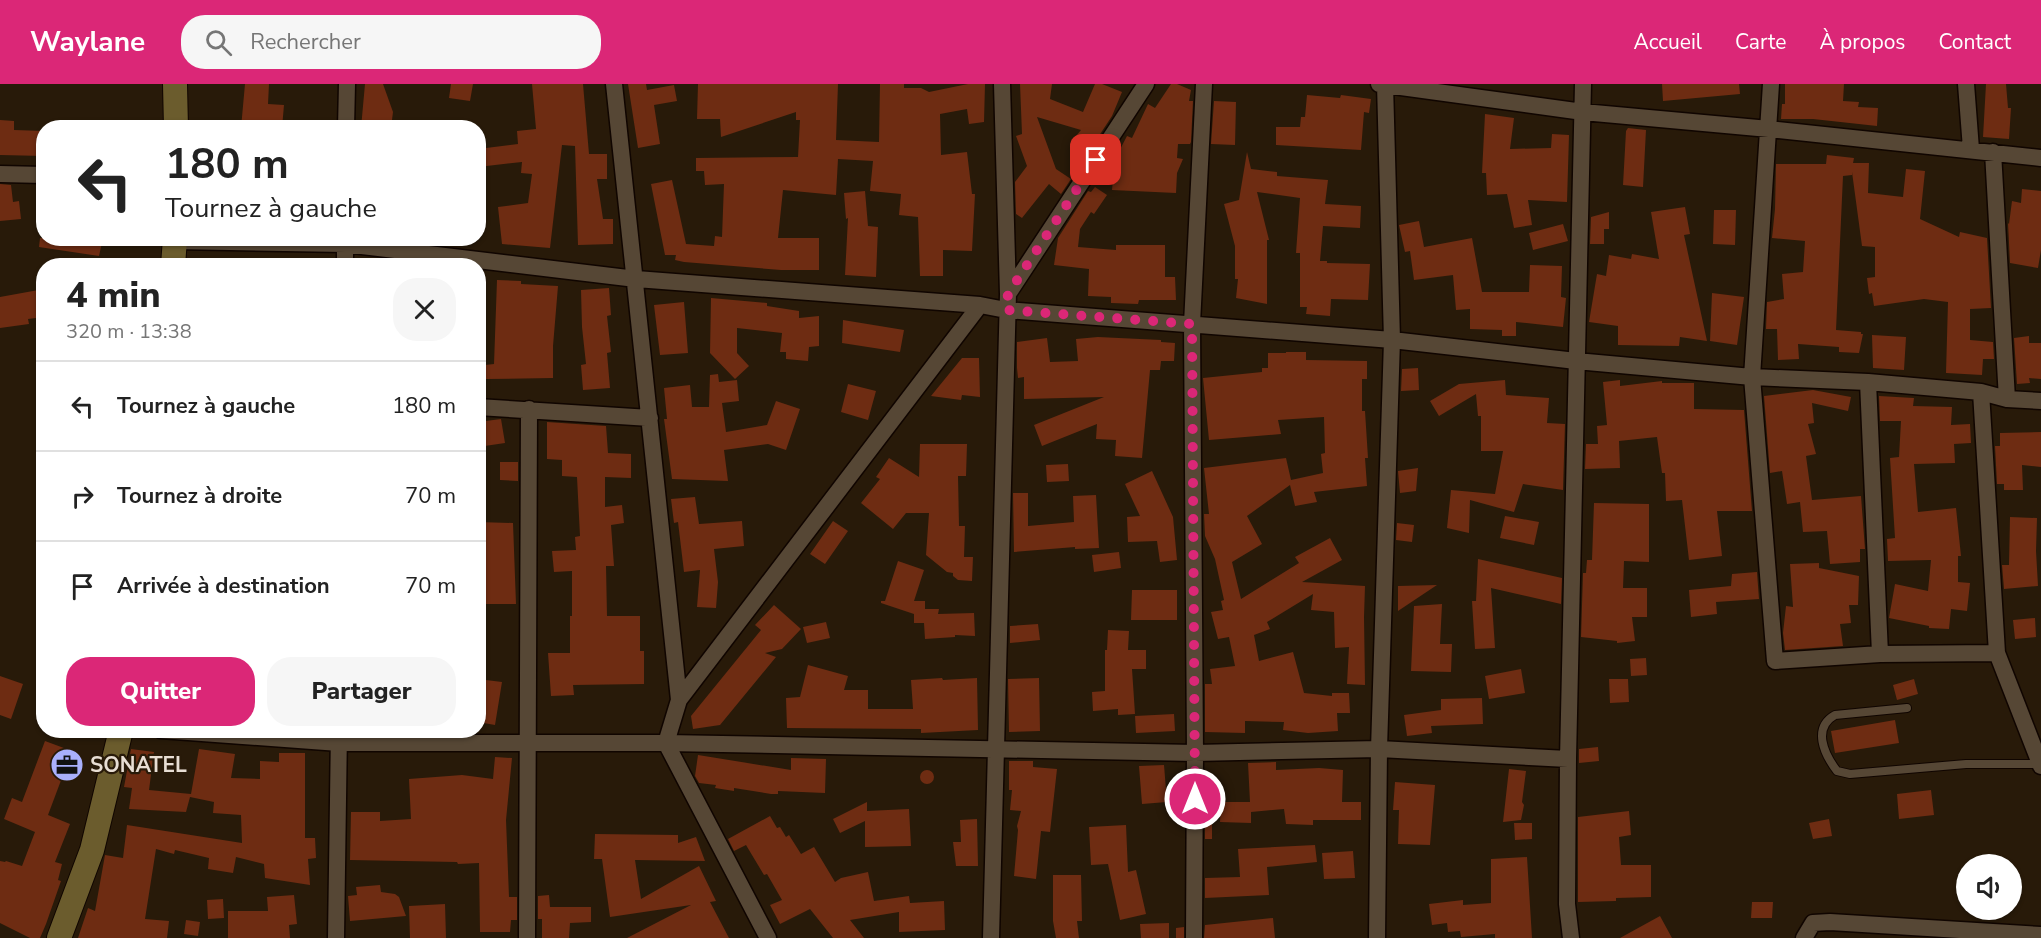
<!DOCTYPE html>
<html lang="fr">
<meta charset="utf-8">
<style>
:root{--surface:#fff;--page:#f6f6f6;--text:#222;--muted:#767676;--line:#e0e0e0;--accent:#db2777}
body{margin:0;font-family:"Nunito Sans",sans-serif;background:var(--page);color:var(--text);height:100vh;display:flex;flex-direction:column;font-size:22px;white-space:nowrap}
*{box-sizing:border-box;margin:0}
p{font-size:20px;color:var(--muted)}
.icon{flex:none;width:33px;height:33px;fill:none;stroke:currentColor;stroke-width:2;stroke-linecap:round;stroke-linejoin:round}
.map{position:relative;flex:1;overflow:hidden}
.side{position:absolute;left:36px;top:174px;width:450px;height:480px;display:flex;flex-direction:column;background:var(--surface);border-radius:24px;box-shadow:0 2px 4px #0004}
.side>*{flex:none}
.hud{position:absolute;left:36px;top:36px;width:450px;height:126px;border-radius:24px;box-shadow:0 2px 4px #0004;background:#fff;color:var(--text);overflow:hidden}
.controls{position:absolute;left:1956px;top:770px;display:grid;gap:12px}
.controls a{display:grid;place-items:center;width:66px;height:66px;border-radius:50%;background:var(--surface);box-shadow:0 2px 4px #0004;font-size:30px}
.pin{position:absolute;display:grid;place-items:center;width:51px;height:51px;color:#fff;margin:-26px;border-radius:12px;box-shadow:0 3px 9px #0006}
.me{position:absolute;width:66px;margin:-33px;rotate:0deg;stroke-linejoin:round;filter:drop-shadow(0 0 4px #0008)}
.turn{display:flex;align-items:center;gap:21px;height:126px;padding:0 30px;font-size:27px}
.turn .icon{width:78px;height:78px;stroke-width:2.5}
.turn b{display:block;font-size:42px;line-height:51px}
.round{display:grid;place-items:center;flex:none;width:63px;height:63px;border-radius:24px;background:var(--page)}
.head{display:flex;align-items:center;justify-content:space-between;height:102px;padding:0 30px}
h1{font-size:36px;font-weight:800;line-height:45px}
.action{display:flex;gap:12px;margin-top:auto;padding:12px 30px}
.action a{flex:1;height:69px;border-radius:24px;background:var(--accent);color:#fff;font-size:24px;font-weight:800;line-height:69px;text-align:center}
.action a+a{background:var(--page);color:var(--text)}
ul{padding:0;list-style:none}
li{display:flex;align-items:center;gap:18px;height:90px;padding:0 30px;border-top:2px solid var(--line)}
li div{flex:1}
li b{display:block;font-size:22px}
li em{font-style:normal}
header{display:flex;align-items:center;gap:36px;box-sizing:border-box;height:84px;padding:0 30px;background:var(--accent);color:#fff}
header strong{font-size:28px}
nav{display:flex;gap:33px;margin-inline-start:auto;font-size:21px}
.search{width:420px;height:54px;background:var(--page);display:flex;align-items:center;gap:15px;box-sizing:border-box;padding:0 21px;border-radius:24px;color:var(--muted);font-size:22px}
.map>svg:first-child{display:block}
.building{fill:#6e2c12}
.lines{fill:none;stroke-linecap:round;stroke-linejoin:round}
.service-casing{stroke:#100500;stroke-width:10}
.minor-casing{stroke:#100500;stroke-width:19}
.secondary-casing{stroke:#100500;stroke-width:26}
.service{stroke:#564735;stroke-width:8}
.minor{stroke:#564735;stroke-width:16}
.secondary{stroke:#6b5c2d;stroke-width:24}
.route{stroke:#db2777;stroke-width:10;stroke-dasharray:0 18}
.labels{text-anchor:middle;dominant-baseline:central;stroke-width:4.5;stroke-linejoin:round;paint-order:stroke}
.poi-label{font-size:21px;font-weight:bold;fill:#e8ded4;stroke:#281a09;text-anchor:start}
</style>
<header>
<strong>Waylane</strong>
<div class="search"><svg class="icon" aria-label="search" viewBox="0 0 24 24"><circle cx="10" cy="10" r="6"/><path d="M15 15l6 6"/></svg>Rechercher</div>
<nav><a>Accueil</a><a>Carte</a><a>À propos</a><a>Contact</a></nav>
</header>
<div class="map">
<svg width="2041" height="854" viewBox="0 0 2041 854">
<rect width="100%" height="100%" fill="#281a09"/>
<path class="building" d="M245 0H269L268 20 284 21 282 44H241Z
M365 0H383L393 28 391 44H361Z
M451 0H473L470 17 449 14Z
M532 0H583L589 70H607V95H597L603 135H613V160L578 161 575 62 562 61 550 164 502 160 498 123 528 119 532 90 521 89 522 78 478 83V65L518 60 517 47 536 45Z
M628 0H646L647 6 674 1 677 17 654 21 660 60 638 64Z
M698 0H838L836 56 879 58 880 0H904V4H921L929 8 968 0H985L984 38 969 40 967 25 940 30 941 71 967 68 972 110H975L972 167 943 166V192H920L918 133 899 131 901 110 870 107 873 77 838 75 836 111 783 106 778 154H819V186H781L684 178 675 176 676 171H665L651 100 672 96 686 160 714 162 715 152 722 153 724 100 705 101 704 87H696V74L798 73 800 36H796V28L721 53 720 35H697Z
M1020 0H1052L1050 15 1083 28 1095 0H1102L1122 8 1112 32 1087 70 1071 58 1081 46 1037 33 1056 85 1071 95 1061 110 1049 100 1022 134 1016 130 1015 98 1027 82 1016 52 1022 50Z
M1171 0H1177L1191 6 1189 17H1193L1191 58 1190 60H1178L1177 74 1183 75 1177 89 1176 109 1112 106 1115 75 1127 52 1132 54 1148 20 1155 24Z
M1662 0H1739L1740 10 1663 17Z
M1785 0H1844L1843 17 1859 18 1858 23 1878 24 1877 42 1813 35H1781L1782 20H1785Z
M1986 0H2006L2008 24H2011L2009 55 1983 53Z
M1307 11 1340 14 1341 11 1371 15 1369 29 1364 28 1361 66 1276 61V43H1300L1301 33H1305Z
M1214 17 1236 18 1235 61 1211 60Z
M1485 30 1514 34 1510 65 1551 64 1552 50 1569 51 1567 118 1528 116 1532 141 1514 144 1507 110 1487 111 1486 89H1482Z
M0 36 14 37V46L44 47V72L0 71Z
M1628 44 1646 46 1643 103 1623 101 1626 47Z
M1247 68 1251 85 1277 88V92L1328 96 1325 120 1361 122 1360 144 1323 142 1320 177H1327V179L1370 180 1368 216 1331 215 1330 232 1306 230 1307 223H1300V169H1296L1300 114 1257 108 1269 156H1267V220L1236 214 1238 195H1235V162L1224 120 1239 116Z
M1827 71 1854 74 1853 79H1869L1868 109 1903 113 1906 85 1925 87 1920 135 1959 153 1960 148 1987 154 1991 224 1970 225V256L1993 258 1994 275H1983L1982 291 1946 289 1948 218 1924 215 1874 222 1872 209 1869 210 1867 194 1875 193V163L1862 162 1852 88V91L1843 92 1836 246 1861 248V250H1863L1859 269 1839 268V263L1798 260 1799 275 1778 276 1777 245H1766L1767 218 1784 215 1782 190 1803 188 1805 157 1772 154 1775 125 1776 80H1826Z
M0 100 11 101 13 118 19 117 21 135 0 137Z
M1095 103 1107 111 1094 130 1091 128 1080 145 1078 163 1116 166V161H1165V193H1175L1176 216H1139L1138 220 1111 219V213L1088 212 1089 185 1054 181 1058 154 1088 107 1091 108Z
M2022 105 2041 107V166L2038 184 2010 179 2008 139 2009 140 2012 117 2021 119Z
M865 107 868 142 878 143 876 193 845 191 848 134 846 135 844 109Z
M1685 123 1690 150 1684 151 1707 257 1680 253 1679 262 1618 261V242L1589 238 1597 190 1606 192 1609 171 1631 175 1632 170 1659 175 1651 128Z
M1714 126H1736L1735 161 1713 160Z
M1609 128V145H1604V160H1590L1591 133Z
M1419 137 1424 163 1472 154 1482 208H1529L1530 181 1562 182 1561 213 1566 214 1563 243 1516 238V252H1502V246L1470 245V225L1456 226 1453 191 1414 196 1410 167 1405 168 1399 141Z
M1563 140 1568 157 1533 166 1529 149Z
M40 154H103L99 172 39 163Z
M497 196 521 197V200L558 202 553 262V294L486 295 485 281 494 280Z
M609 204 611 231 607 232 611 268 607 269 610 304 583 306 581 281 586 280 582 243 581 206Z
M44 205V233L28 235 29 240 0 244V213Z
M1712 209 1744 213 1737 261 1710 257Z
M711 214 767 219V222L799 227V234L819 232V262L809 263 808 277 786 275V268H780L782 249 737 244V269L749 282 735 295 710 269Z
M684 218 688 269 660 271 654 221Z
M843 236 904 246 900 268 842 259Z
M1872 251 1906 253 1904 286 1873 284Z
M2029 252V259H2041V295L2029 294 2030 299 2017 300 2014 254Z
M1098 253 1161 256V258L1175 259 1174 277H1161L1160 286H1150L1142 374 1115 372 1116 356 1096 355 1097 340 1042 362 1034 341 1104 313 1024 315V293L1018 294 1017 284V258L1047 254 1050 278 1078 277 1076 255Z
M1286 268H1306V276L1367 277V295H1362V327H1365L1368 374H1365L1367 402 1314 408 1317 418 1295 422 1290 401 1247 432 1262 460 1232 478 1241 515 1299 479 1295 473 1330 454 1342 476 1302 498 1365 502 1364 533 1365 601 1347 600 1349 563 1335 564 1334 528 1311 526 1313 510 1267 538 1270 545 1254 551 1259 577 1293 568 1304 609 1332 612V609H1349L1350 629H1337L1338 647 1308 649 1283 646 1284 638 1245 637V649L1205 648V600H1212L1210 585 1235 582 1229 553 1218 555 1211 528 1223 526 1221 517 1224 516 1215 475 1205 452 1204 430H1209L1204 384 1286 374 1291 396 1323 389 1321 370 1325 369 1324 333 1278 336 1281 350 1209 356 1203 294 1262 288V284H1268V269H1286Z
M962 274H979L980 313 962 311 961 316 931 312Z
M1418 284 1419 306 1401 307 1402 285Z
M718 290 719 298 737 296 739 317 722 319 726 348 767 341 776 317 800 325 786 366 768 360 724 366 728 397 672 395 664 335H667L664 304 690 301 692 323H709L710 291Z
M1505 296 1506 311 1549 314 1547 339 1565 340 1563 406 1523 400 1514 428 1470 416 1469 449 1447 444 1451 406 1495 410 1503 367H1481V332H1478L1476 310 1439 332 1430 317 1459 300Z
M1620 296V302L1662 297V299H1694V325L1744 326 1752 427H1717L1722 472 1689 476 1682 416 1666 417 1665 389H1662L1657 353 1619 357 1620 384 1585 385 1586 360H1598L1597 342 1607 341 1603 298Z
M848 300 876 307 868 336 841 328Z
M1813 306 1851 313 1848 327 1812 319 1814 339 1808 340 1816 370 1806 372 1812 416 1861 412 1865 465H1860V478L1830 480 1827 447 1803 448 1800 418 1787 420 1782 387 1770 389 1764 312Z
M1879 312 1914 314 1913 322 1952 323 1951 341 1970 340 1971 359 1954 360 1955 379 1914 380 1918 428 1956 424 1961 472H1958V498L1970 499 1967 527 1951 525 1949 545 1929 544V542L1889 534 1895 500 1928 507 1931 476 1888 477 1887 455 1895 454 1890 374 1899 373 1901 337H1880Z
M501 335 505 359 478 363V338Z
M547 338 606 342 608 369 631 370V394L605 393V423L622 421 624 439 611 441 614 482H606L607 532H640V567H644V600L573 601 574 611 551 612 548 569H570V532H572V487L554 488 552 467 576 466 575 453 580 452 577 393 562 392V376L547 375Z
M2041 348V383L2022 381 2023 406H2004V400H1997L1995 362H2000V349Z
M920 360H967L966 392H958L959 442H965L964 473H973L972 497 958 496 953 492V489L947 488 926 471 929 429H906L893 445 861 419 880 395 876 393 889 374 919 393Z
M500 378H518V397L500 396Z
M1068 380 1069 397 1047 398 1046 381Z
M1418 384 1416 407 1400 409 1398 387Z
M1152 387 1173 433 1177 476 1160 478 1157 457 1128 458 1127 433 1140 432 1125 400Z
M1013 409H1028V442L1074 438 1073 412 1096 411 1099 464 1075 465V463L1014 468Z
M695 413 699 440 742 437 744 462 714 465 718 498 716 524 697 523 700 486 684 488 678 438 674 439 671 415Z
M1594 419 1649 420V478L1624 477 1623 504H1647V533H1632L1635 557 1617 559V557L1581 553 1583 489H1586L1587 476H1592Z
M1505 432 1539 438 1534 461 1500 454Z
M2010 433 2037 434 2036 467 2038 502 2004 505 2002 481H2009Z
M833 437 848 447 825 480 810 470Z
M478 438 513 439 516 520H478Z
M1397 439 1414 441 1412 458 1396 456Z
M1119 468 1121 484 1094 488 1092 471Z
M1478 475 1562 494 1561 520 1491 504 1495 564 1475 565 1472 517H1476Z
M898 477 924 486 914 517H925V525H939L938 530 974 529 975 552 955 551V553L925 555 924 539H914V530L881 519V517H885Z
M1819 479V484L1859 492 1858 521H1849L1851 539 1840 540 1843 562 1785 566 1783 549 1786 522 1793 523 1790 480Z
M1757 488 1759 515 1716 518 1717 530 1691 533 1689 506 1731 502 1732 490Z
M1437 501 1398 527V502Z
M1132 506H1177V536H1131Z
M1442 520 1440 560H1452L1451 588 1411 587 1414 522Z
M774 521 801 545 782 565 765 569 776 573 720 641 693 645 691 632 761 546 755 541Z
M2035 534 2036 553 2015 555 2013 536Z
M826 538 830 554 807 559 803 543Z
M1038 540 1040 556 1010 559V542Z
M1108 546 1129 547 1128 566H1146V585H1132L1135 630 1118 631V625L1093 627 1092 608 1105 607V566H1107Z
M1646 574 1647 591 1631 592 1630 575Z
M808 581 848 592 844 606H868V625H913L911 596 942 594 943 596 977 594 978 646 921 649V645L787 644 786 614 800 613Z
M1521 585 1525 609 1489 615 1485 592Z
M0 592 23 600 11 635 0 631Z
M1039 594 1040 647 1009 648 1008 595Z
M478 595 502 598 495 641 478 638Z
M1609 595H1628L1629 618 1610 619Z
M1914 595 1918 610 1897 616 1893 601Z
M1482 614 1483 640 1431 642 1432 649 1407 652 1404 631 1441 626V615Z
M1174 630 1175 647 1136 649 1135 632Z
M1895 636 1899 659 1835 669 1831 647Z
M45 657 72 667 48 731 70 740 55 778 62 780 58 796 61 797 46 840 40 854H30L0 839V777L5 778 6 777 22 782 35 748 4 735 12 714 22 718Z
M1598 663 1599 677 1579 679V665Z
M131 665 154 668 149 706 191 710 199 665 235 670 231 694 260 695V677L279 678V669H305V754H315L316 774 308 775 310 801 265 794 264 780 236 773 233 789 208 785 209 774 175 766 174 770 156 765 145 835 169 837 167 854H78L88 824 95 827 105 771 123 774 127 741 242 759 241 731 213 729 214 718 190 713 186 728 129 725 132 704 124 703Z
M698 671 791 686V674L826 675 825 709 778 707V710H771L734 704V707L715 704 716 701 699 699 695 692Z
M495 673 512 674 506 736 509 813H517V836H511L510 848H480L479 779 458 780 457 778 350 776 351 728H380V737L411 735 409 695 462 691 493 695Z
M1009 677H1033V683L1057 685 1050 748 1041 747 1036 795 1014 792 1018 746 1017 742 1021 727 1010 726 1012 706H1009Z
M1276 678V686L1319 684 1343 686 1342 718H1361V736H1313V741L1286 740 1284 725 1251 728V739L1220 738 1221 718H1250L1248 679Z
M1164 681 1167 718 1142 720 1139 682Z
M1509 685 1526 687 1522 718 1524 721 1521 736 1503 738Z
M920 693a7 7 0 1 1 14 0a7 7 0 1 1-14 0Z
M1395 698 1435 701 1430 761 1398 760 1399 726H1393Z
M1931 706 1934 731 1899 735 1897 710Z
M867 718V727L909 725 911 762 865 763V737L840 749 833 735Z
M1629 727 1631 751 1619 753 1621 781H1651V813L1616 814V817L1578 818V733Z
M770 732 777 744 780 743 786 753 789 751 801 770 814 763 835 798 841 794 868 788 874 817 909 812 910 819 944 817 945 846 899 848V828L850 836 864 854H833L810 825 780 840 770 821 782 816 767 790 764 791 746 761 734 767 728 755Z
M977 735 978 782H956L953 758H961L960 736Z
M1829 735 1832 752 1813 755 1809 739Z
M1514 739H1532V755L1515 756Z
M1212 740V755H1205V741Z
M1126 741 1128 788 1136 786 1146 830 1120 836 1108 780 1091 781 1089 743Z
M595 750 678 751V759L696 753 705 777 635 776 641 815 699 782 716 817 710 818 729 854H627L691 821 610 833 602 775H594Z
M1315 761 1317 778 1267 783 1269 811 1205 814V794L1240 793 1238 765Z
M1353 767 1355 794 1324 795 1322 769Z
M1527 773 1532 854H1495V850L1461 853 1460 847 1448 848 1447 839 1432 841 1429 820 1463 816V821L1491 819V775Z
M1053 791H1081L1082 837H1077L1079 854H1056L1053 837Z
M380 801 381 808 395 810 399 813 406 832 350 837 348 812 357 811 356 803Z
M294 811 297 840 289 841 290 854H228V827H268L267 813Z
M549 811 550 823H591V838L570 839 569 854H542V835H538V812Z
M223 815 224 834 208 835 207 816Z
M1752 818H1773L1772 834H1751Z
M445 820 446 854H410L409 822Z
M1660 832 1672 854H1620Z
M1273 834 1275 854H1204L1205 841Z
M186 836 200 838 198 852 184 850Z
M1169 839V854H1141L1140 840Z
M1184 843V854H1176V844Z"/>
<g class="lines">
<g class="service-casing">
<path id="service" d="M1907 624 1835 631C1812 644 1824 670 1837 687L1850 690 1966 680H2040"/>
</g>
<g class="minor-casing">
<path id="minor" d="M614 0 679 616 666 659 768 854
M1379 0 1583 28 1769 45 2041 74
M1771 0 1752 293 1775 577 1880 570 1997 569
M1966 0 1971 65
M346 44 347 0
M1993 68 2007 315
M0 90 44 91
M175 157 345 160 636 195 980 221 1006 226 1392 256 1576 277 1752 293 1868 298 1981 308 2007 315 2041 317
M345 182V154
M1008 210 1146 0
M1868 298 1880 570
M1981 308 1997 569 2041 682
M478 323 650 334
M679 616 980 221
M161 646 339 659H666L1195 669 1379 665 1568 675
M336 854 339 646
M527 854 529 325
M991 854 1008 210 1002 0
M1194 854 1195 669 1192 240 1204 0
M1377 854 1379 665 1392 256 1385 0
M1571 854 1567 820 1568 675 1583 0
M1804 854 1813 839 1830 838 2041 851"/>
</g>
<g class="secondary-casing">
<path id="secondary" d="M175 0 176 44
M173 182 175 154
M59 854 92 766 121 646"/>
</g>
<use href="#service" class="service"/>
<use href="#minor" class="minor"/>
<use href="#secondary" class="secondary"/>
</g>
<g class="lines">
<path class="route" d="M1096 76 1008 210 1006 226 1192 240 1195 715"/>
</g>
<defs>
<g id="office-disc" transform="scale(1.725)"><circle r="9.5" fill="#a9b0fc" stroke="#281a09"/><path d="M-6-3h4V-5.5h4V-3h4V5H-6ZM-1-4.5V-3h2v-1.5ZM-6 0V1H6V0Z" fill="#111"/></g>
</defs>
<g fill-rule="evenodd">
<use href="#office-disc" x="67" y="681"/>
</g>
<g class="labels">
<g class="poi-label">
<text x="90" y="681">SONATEL</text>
</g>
</g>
</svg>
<div class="controls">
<a><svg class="icon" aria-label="sound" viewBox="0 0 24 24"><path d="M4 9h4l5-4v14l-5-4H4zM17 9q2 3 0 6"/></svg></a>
</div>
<div class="pin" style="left:1096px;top:76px;background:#d93025"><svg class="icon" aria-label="arrive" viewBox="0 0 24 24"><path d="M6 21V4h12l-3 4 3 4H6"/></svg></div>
<svg class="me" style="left:1195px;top:715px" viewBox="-20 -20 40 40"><circle r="17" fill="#db2777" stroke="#fff" stroke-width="3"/><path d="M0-11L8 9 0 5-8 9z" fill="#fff"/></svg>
<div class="hud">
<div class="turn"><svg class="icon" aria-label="left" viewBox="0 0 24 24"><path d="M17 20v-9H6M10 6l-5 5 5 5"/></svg><div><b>180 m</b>Tournez à gauche</div></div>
</div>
<section class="side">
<div class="head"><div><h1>4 min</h1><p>320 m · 13:38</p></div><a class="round"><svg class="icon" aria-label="close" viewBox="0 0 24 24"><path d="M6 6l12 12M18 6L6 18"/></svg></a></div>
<ul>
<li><svg class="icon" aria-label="left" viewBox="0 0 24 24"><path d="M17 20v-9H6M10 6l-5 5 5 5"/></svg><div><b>Tournez à gauche</b></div><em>180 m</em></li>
<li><svg class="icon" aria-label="right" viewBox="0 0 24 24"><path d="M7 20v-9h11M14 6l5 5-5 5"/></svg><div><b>Tournez à droite</b></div><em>70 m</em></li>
<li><svg class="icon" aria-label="arrive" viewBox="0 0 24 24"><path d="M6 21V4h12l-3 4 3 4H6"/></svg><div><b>Arrivée à destination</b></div><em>70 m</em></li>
</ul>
<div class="action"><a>Quitter</a><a>Partager</a></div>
</section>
</div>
